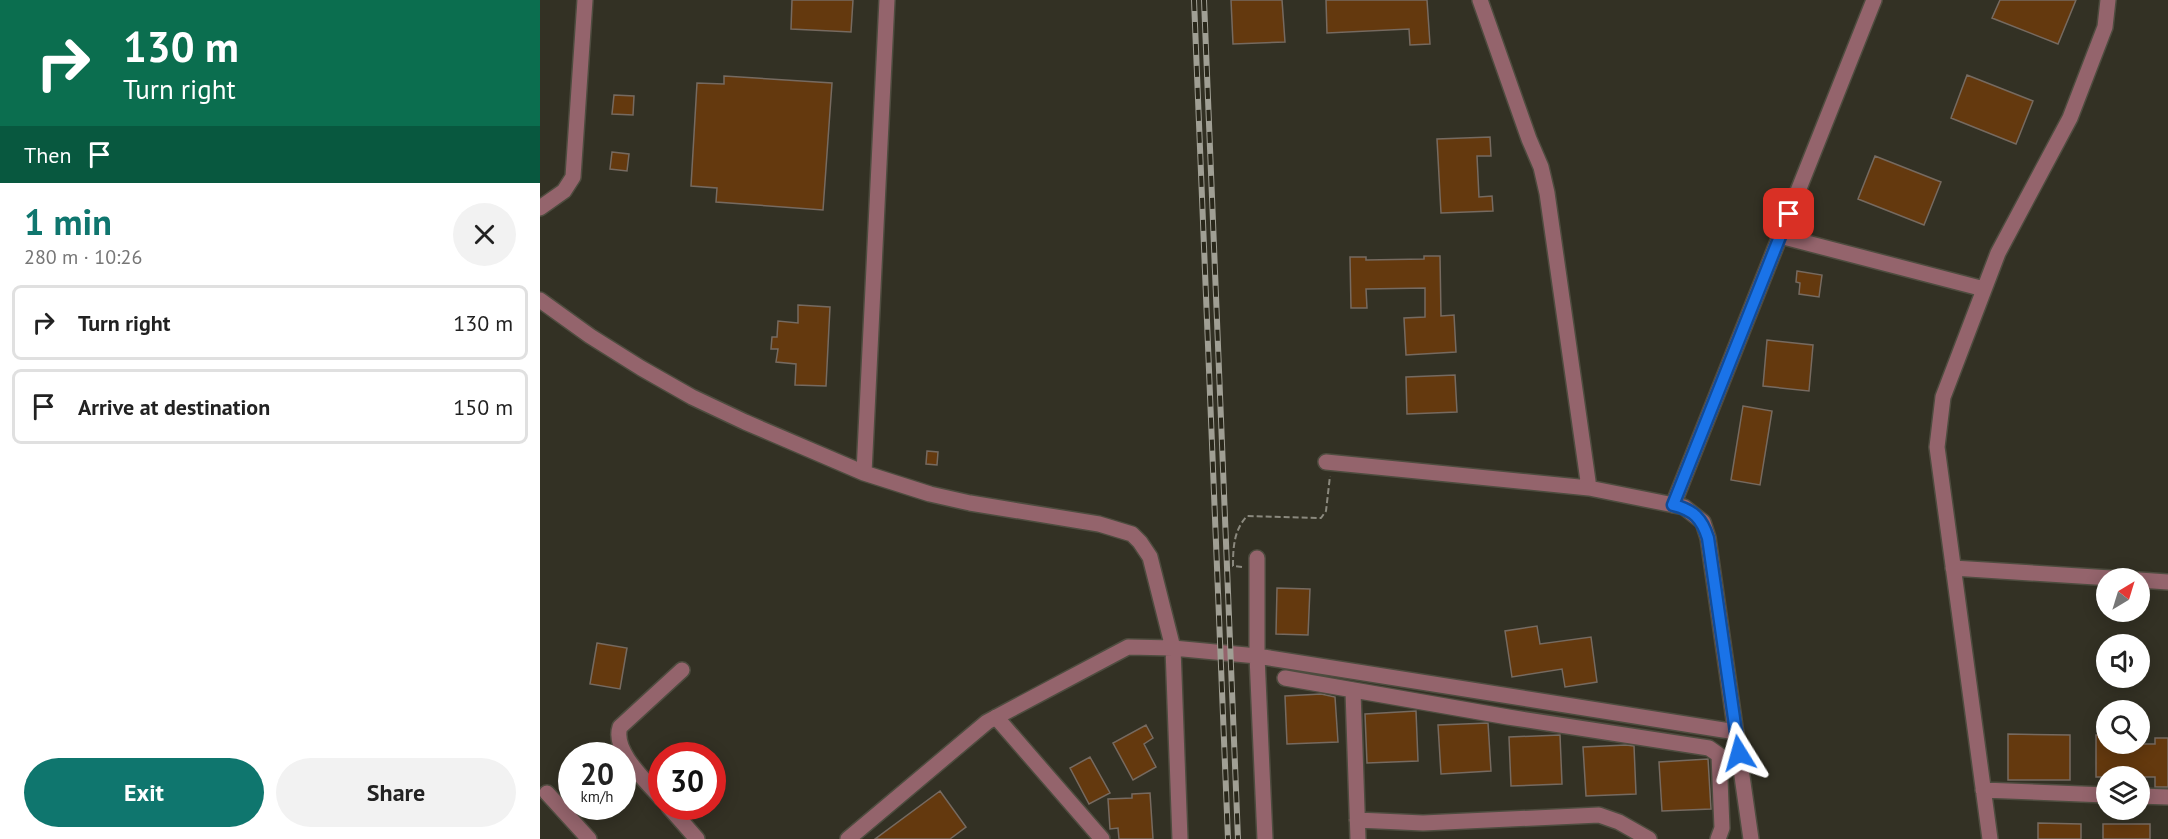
<!DOCTYPE html>
<meta charset="utf-8">
<style>
:root{--surface:#fff;--page:#f2f2f2;--text:#222;--muted:#767676;--line:#e0e0e0;--accent:#0f766e}
body{margin:0;font-family:"PT Sans",sans-serif;background:var(--page);color:var(--text);height:100vh;display:flex;flex-direction:column;font-size:22px;white-space:nowrap}
*{box-sizing:border-box;margin:0}
p{font-size:20px;color:var(--muted)}
.icon{flex:none;width:33px;height:33px;fill:none;stroke:currentColor;stroke-width:2;stroke-linecap:round;stroke-linejoin:round}
.map{position:relative;flex:1;overflow:hidden}
.drawer{display:flex;flex-direction:column;background:var(--surface);width:540px}
.drawer>*{flex:none}
.hud{background:#0b6e4f;color:#fff;overflow:hidden}
.needle{width:39px;rotate:38deg}
.tools{position:absolute;left:1556px;top:568px;display:grid;gap:12px}
.tools a{display:grid;place-items:center;width:54px;height:54px;border-radius:50%;background:var(--surface);box-shadow:0 3px 15px #0003;font-size:30px}
.speed{position:absolute;left:18px;top:742px;display:flex;gap:12px;font-size:30px;font-weight:700;text-align:center}
.speed>*{display:grid;place-content:center;width:78px;height:78px;border-radius:50%;background:var(--surface);box-shadow:0 3px 15px #0003;line-height:1}
.speed small{font-size:15px;font-weight:400}
.speed .limit{border:9px solid #d22;background:#fff;color:#111}
.pin{position:absolute;display:grid;place-items:center;width:51px;height:51px;color:#fff;margin:-26px;border-radius:12px;box-shadow:0 3px 9px #0006}
.me{position:absolute;width:66px;margin:-33px;rotate:352deg;stroke-linejoin:round;filter:drop-shadow(0 0 4px #0008)}
.turn{display:flex;align-items:center;gap:21px;height:126px;padding:0 24px;font-size:27px}
.turn .icon{width:78px;height:78px;stroke-width:2.5}
.turn b{display:block;font-size:42px;line-height:51px}
.then{display:flex;align-items:center;height:57px;padding:0 24px;background:#0003;gap:12px;font-size:22px}
.round{display:grid;place-items:center;flex:none;width:63px;height:63px;border-radius:32px;background:var(--page)}
.summary{display:flex;align-items:center;justify-content:space-between;height:102px;padding:0 24px}
h1{font-size:36px;font-weight:700;line-height:45px;color:var(--accent)}
.action{display:flex;gap:12px;margin-top:auto;padding:12px 24px}
.action a{flex:1;height:69px;border-radius:36px;background:var(--accent);color:#fff;font-size:24px;font-weight:700;line-height:69px;text-align:center}
.action a+a{background:var(--page);color:var(--text)}
ul{padding:0;list-style:none}
li{display:flex;align-items:center;gap:18px;height:75px;margin:0 12px 9px;padding:0 12px;border:3px solid var(--line);border-radius:9px}
li div{flex:1}
li b{display:block;font-size:22px}
li em{font-style:normal}
main{display:flex;flex:1;min-height:0}
.map>svg:first-child{display:block}
.building{fill:#64390e;stroke:#766a60;stroke-width:1.5}
.lines{fill:none;stroke-linecap:round;stroke-linejoin:round}
.street-casing{stroke:#4e4c3f;stroke-width:18}
.path{stroke:#8b897e;stroke-width:2;stroke-dasharray:6 3;stroke-linecap:butt}
.street{stroke:#94646c;stroke-width:15}
.rail-casing{stroke:#a09f94;stroke-width:6}
.rail{stroke:#29271a;stroke-width:4;stroke-dasharray:11;stroke-linecap:butt}
.route-casing{stroke:#114b97;stroke-width:15}
.route{stroke:#1a73e8;stroke-width:10}
</style>
<main>
<section class="drawer">
<div class="hud">
<div class="turn"><svg class="icon" aria-label="right" viewBox="0 0 24 24"><path d="M7 20v-9h11M14 6l5 5-5 5"/></svg><div><b>130 m</b>Turn right</div></div>
<div class="then">Then<svg class="icon" aria-label="arrive" viewBox="0 0 24 24"><path d="M6 21V4h12l-3 4 3 4H6"/></svg></div>
</div>
<div class="summary"><div><h1>1 min</h1><p>280 m · 10:26</p></div><a class="round"><svg class="icon" aria-label="close" viewBox="0 0 24 24"><path d="M6 6l12 12M18 6L6 18"/></svg></a></div>
<ul>
<li><svg class="icon" aria-label="right" viewBox="0 0 24 24"><path d="M7 20v-9h11M14 6l5 5-5 5"/></svg><div><b>Turn right</b></div><em>130 m</em></li>
<li><svg class="icon" aria-label="arrive" viewBox="0 0 24 24"><path d="M6 21V4h12l-3 4 3 4H6"/></svg><div><b>Arrive at destination</b></div><em>150 m</em></li>
</ul>
<div class="action"><a>Exit</a><a>Share</a></div>
</section>
<div class="map">
<svg width="1628" height="839" viewBox="0 0 1628 839">
<rect width="100%" height="100%" fill="#333124"/>
<path class="building" d="M252 0H313L311 32 251 29Z
M691 0H742L745 42 693 44Z
M786 0H887L890 44 870 45 869 29 787 33Z
M1460 0H1536L1518 44 1452 18Z
M1427 75 1493 101 1476 144 1411 118Z
M184 76 292 83 283 210 176 202 177 188 151 186 157 83 184 84Z
M74 95 94 96 93 115 72 114Z
M950 137 951 156H937L939 197 952 196 953 211 901 213 897 139Z
M72 152 89 154 87 171 70 169Z
M1335 156 1401 182 1384 225 1318 199Z
M884 256H900L901 316 914 315 916 352 866 355 864 318 885 317V288L826 289 827 308H811L810 257H826V260L884 259Z
M1257 271 1282 275 1279 297 1259 294 1260 283 1256 282Z
M258 305 290 307 286 386 255 385 256 364 236 362 238 349H231L232 337H237L238 321 258 323Z
M1227 340 1273 345 1269 391 1223 386Z
M915 375 917 412 867 414 866 377Z
M1203 406 1232 411 1220 485 1191 480Z
M387 451 398 452 397 465 386 464Z
M737 588 770 589 768 635 736 634Z
M997 626 1000 644 1051 637 1057 682 1025 687 1022 669 972 677 965 631Z
M57 643 87 648 80 689 50 684Z
M781 694 795 697 798 742 747 744 745 696Z
M876 711 878 761 827 763 825 714Z
M948 723 951 771 901 774 898 725Z
M606 725 613 738 604 744 616 767 593 780 573 743Z
M1468 734 1530 735V780H1468Z
M1020 735 1022 784 971 786 969 737Z
M1556 735H1566V744H1615V738H1628V787H1615V777H1556Z
M1086 745 1094 746 1096 794 1046 796 1043 747Z
M550 757 570 793 549 804 530 768Z
M1168 759 1171 809 1122 811 1119 762Z
M400 791 426 827 410 839H335Z
M610 793 613 839H579L578 828 570 829 568 799 592 798V794Z
M1498 823 1541 824V839H1498Z
M1563 824H1610V839H1563Z"/>
<g class="lines">
<g class="street-casing">
<path id="street" d="M940 0 989 139 1001 167 1007 193 1049 488
M0 208 24 191 33 177 45 0
M1240 236 1444 289
M0 300 50 336 101 368 152 397 205 422 324 473 390 494 430 503 559 524 592 534 600 542 610 557 633 648 640 839
M786 462 1049 488 1144 507 1163 522 1168 538 1211 839
M324 473 347 0
M1133 505 1334 0
M717 558V656L725 839
M1413 568 1587 579
M1599 580 1628 582
M745 678 968 717 1169 748 1179 755 1182 828 1178 839
M813 691 818 839
M456 717 562 839
M1443 790 1566 795
M7 793 49 839
M1599 796 1628 797
M122 799C106 781 72 751 80 727L142 670
M129 807 157 839
M817 820 883 823 1059 815 1079 822 1109 839
M308 839 447 722 588 647 633 648 717 656 1196 732
M1450 839 1397 447 1403 397 1458 253 1530 118 1565 27 1568 0"/>
</g>
<path class="path" d="M702 567 693 566C693 547 694 530 707 516L781 518 786 511 790 476"/>
<use href="#street" class="street"/>
<g class="rail-casing">
<path id="rail" d="M654 0 688 839
M664 0 698 839"/>
</g>
<use href="#rail" class="rail"/>
</g>
<g class="lines">
<g class="route-casing">
<path id="route" d="M1199 753 1168 538C1162 519 1154 510 1133 505L1249 214"/>
</g>
<use href="#route" class="route"/>
</g>
</svg>
<div class="tools">
<a><svg class="needle" viewBox="-14 -14 28 28"><path d="M0-13l5 13h-10z" fill="#e53935"/><path d="M0 13l5-13h-10z" fill="#767676"/></svg></a>
<a><svg class="icon" aria-label="sound" viewBox="0 0 24 24"><path d="M4 9h4l5-4v14l-5-4H4zM17 9q2 3 0 6"/></svg></a>
<a><svg class="icon" aria-label="search" viewBox="0 0 24 24"><circle cx="10" cy="10" r="6"/><path d="M15 15l6 6"/></svg></a>
<a><svg class="icon" aria-label="layers" viewBox="0 0 24 24"><path d="M12 4l9 5-9 5-9-5zM3 14l9 5 9-5"/></svg></a>
</div>
<div class="speed"><div>20<small>km/h</small></div><div class="limit">30</div></div>
<div class="pin" style="left:1249px;top:214px;background:#d93025"><svg class="icon" aria-label="arrive" viewBox="0 0 24 24"><path d="M6 21V4h12l-3 4 3 4H6"/></svg></div>
<svg class="me" style="left:1199px;top:753px" viewBox="-20 -20 40 40"><path d="M0-17L14 15 0 8-14 15z" fill="#1a73e8" stroke="#fff" stroke-width="4"/></svg>
</div>
</main>
